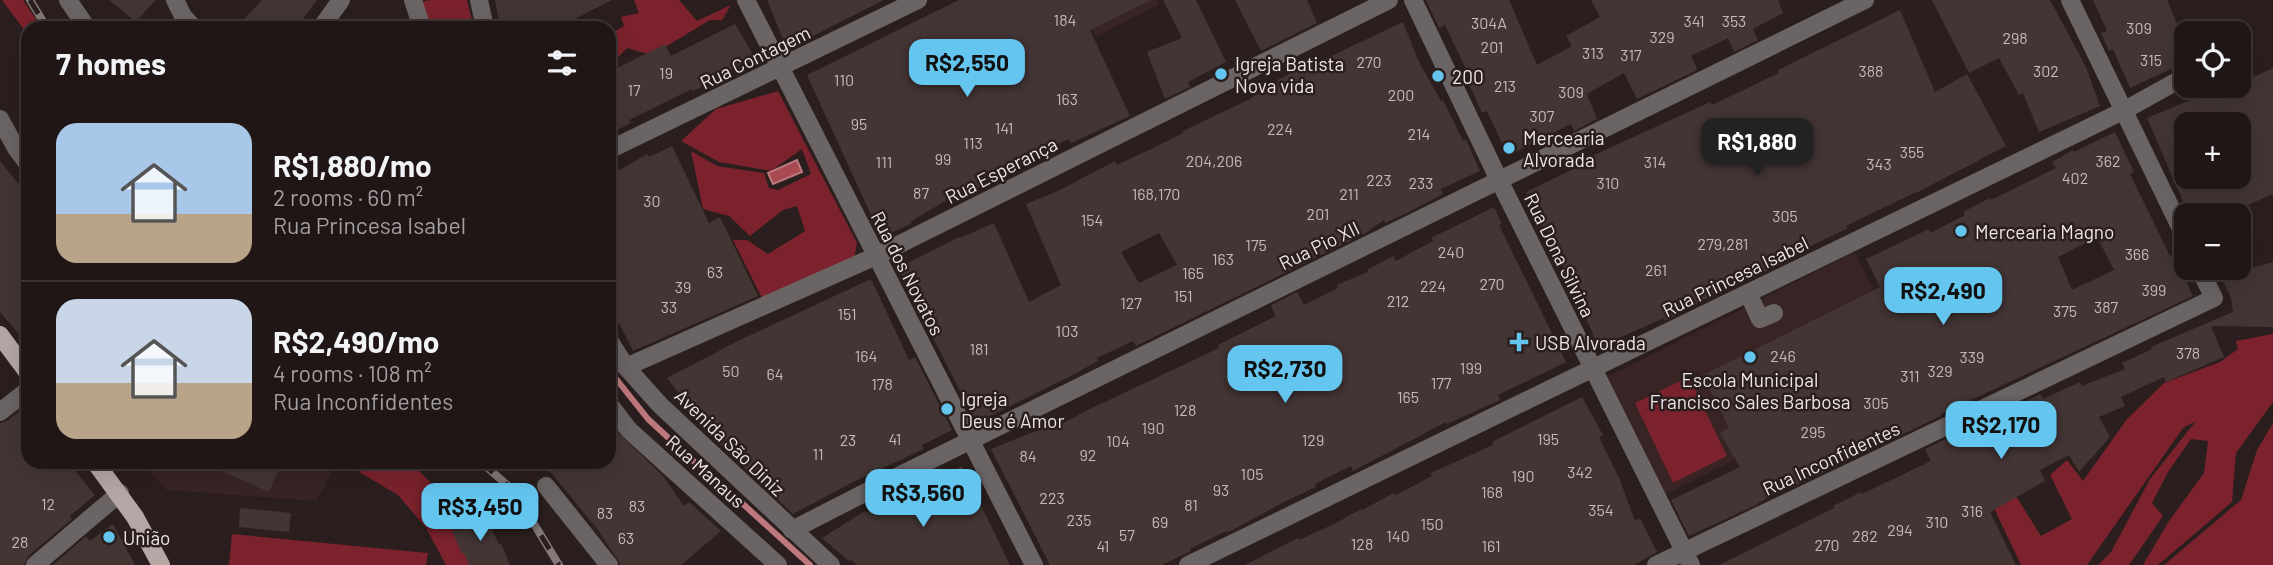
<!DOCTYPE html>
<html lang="en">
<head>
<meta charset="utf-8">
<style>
	:root { --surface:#201616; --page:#2d2323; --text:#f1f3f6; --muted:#a29fa1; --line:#3d3535; --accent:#64c5ee }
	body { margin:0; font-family:Barlow,sans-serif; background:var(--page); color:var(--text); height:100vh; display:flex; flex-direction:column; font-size:26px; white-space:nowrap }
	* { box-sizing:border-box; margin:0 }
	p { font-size:23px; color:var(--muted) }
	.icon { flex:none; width:38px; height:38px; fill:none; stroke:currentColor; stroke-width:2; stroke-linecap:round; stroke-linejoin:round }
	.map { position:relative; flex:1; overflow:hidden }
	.drawer { position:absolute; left:21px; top:21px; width:595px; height:448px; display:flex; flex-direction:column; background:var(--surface); border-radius:21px; box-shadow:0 7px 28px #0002,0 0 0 2px var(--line) }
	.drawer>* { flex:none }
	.fabs { position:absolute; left:2174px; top:21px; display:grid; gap:14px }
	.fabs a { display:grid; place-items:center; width:77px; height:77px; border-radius:14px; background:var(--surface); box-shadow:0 7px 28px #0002,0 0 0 2px var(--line); font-size:35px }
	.price { position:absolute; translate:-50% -60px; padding:0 16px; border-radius:14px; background:var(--accent); color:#111; font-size:23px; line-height:46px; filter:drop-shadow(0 2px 4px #0008) }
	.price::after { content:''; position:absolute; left:50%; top:42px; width:21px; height:16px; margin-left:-10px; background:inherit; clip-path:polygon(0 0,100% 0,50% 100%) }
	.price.on { background:#222; color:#fff }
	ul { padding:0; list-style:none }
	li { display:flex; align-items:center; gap:21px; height:175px; padding:0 35px }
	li+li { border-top:2px solid var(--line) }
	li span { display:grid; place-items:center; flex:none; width:196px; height:140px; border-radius:21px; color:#555 }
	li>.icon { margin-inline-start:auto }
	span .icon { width:84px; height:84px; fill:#fffc; stroke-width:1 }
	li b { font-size:30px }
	h2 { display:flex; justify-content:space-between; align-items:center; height:84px; padding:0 35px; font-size:30px }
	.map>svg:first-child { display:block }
	.built { fill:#382424 }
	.green { fill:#7b222c }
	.water { fill:#a84a50; stroke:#bd787d; stroke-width:2 }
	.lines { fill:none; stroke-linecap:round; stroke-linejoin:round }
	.stream { stroke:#bd787d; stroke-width:6 }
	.building { fill:#443535; fill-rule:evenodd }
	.minor { stroke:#6b6464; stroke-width:18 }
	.major { stroke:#b6a6a6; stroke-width:18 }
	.rail-casing { stroke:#847878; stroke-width:8 }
	.rail { stroke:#2b1e1e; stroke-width:5; stroke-dasharray:16; stroke-linecap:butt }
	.poi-dot { fill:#64c5ee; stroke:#2b1e1e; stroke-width:2.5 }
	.labels { text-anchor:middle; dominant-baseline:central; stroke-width:5; stroke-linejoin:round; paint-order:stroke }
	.number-label { font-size:16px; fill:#c4b9b9 }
	.street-label { font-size:19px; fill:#efe5e5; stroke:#2b1e1e }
	.poi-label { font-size:19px; fill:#efe5e5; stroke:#2b1e1e; text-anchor:start }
</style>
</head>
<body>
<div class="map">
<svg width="2273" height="565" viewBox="0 0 2273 565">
	<rect width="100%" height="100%" fill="#2b1e1e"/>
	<!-- built -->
	<g class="built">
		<path d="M 1079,0 L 1157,0 L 1159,4 L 1096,37 Z"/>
		<path d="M 1855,252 L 1896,335 L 1764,445 L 1661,497 L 1603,379 Z"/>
		<path d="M 141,462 L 337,462 L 316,501 L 166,490 Z"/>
	</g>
	<!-- green -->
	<g class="green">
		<path d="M 2,0 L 23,0 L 42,28 L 28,28 L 28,35 Z"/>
		<path d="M 431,0 L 467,0 L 474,28 L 431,28 L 420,2 Z"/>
		<path d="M 634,0 L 679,0 L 697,21 L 731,5 L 722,20 L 710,20 L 652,55 L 627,48 L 612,64 L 609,63 L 609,35 L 624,26 L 621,17 L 639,13 Z"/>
		<path d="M 778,91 L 857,243 L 854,259 L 762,298 L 733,240 L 747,240 L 768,254 L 805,231 L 797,206 L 783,210 L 750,236 L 729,216 L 703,209 L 691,151 L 717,166 L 764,173 L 769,188 L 778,190 L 811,174 L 802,149 L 771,171 L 719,162 L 681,141 L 716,109 Z"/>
		<path d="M 2273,334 L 2273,402 L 2236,453 L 2232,502 L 2158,565 L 2143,565 L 2169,521 L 2204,473 L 2208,441 L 2191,439 L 2168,472 L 2152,503 L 2163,516 L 2129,565 L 2098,565 L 2111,552 L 2150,479 L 2196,421 L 2183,428 L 2087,565 L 2021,565 L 1993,506 L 2014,493 L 2041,536 L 2072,519 L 2050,475 L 2067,460 L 2083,481 L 2127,419 L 2164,383 L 2220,362 L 2238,349 L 2236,341 Z"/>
		<path d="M 1689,377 L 1727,456 L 1673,483 L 1635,403 Z"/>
		<path d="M 2273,423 L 2273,565 L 2164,565 L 2241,500 L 2257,450 Z"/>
		<path d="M 381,462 L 410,462 L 434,486 L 476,565 L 446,565 L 426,528 L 398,495 L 359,472 Z"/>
		<path d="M 232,534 L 428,553 L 426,565 L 229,565 Z"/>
	</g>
	<!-- water -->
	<path class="water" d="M 797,160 L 802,172 L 773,184 L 768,173 Z"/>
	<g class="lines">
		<!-- stream -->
		<g class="stream">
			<path d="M 609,370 L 648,419 L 730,495"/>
			<path d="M 743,504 L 810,565"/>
		</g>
	</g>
	<!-- building -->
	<g class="building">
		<path d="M 109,0 L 155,0 L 136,22 Z"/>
		<path d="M 262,0 L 317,0 L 296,28 L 236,28 Z"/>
		<path d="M 495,0 L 612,0 L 575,19 L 580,28 L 500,28 Z"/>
		<path d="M 767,0 L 884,0 L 787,49 Z"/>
		<path d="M 959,0 L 1151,0 L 1090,30 L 1130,116 L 1071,143 L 1069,139 L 1034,155 L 974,190 L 948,203 L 947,200 L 910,222 L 911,224 L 881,237 L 807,75 Z"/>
		<path d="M 1163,0 L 1196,0 L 1226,62 L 1188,82 L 1190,87 L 1165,99 L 1147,52 L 1182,38 Z"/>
		<path d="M 1235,0 L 1307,0 L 1317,23 L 1261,51 Z"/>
		<path d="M 1426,0 L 1509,0 L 1537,65 L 1572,46 L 1566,36 L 1600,17 L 1591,0 L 1778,0 L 1783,13 L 1753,29 L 1758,40 L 1734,52 L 1728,38 L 1691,56 L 1697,68 L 1695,71 L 1637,99 L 1624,73 L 1587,94 L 1597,119 L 1574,131 L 1571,124 L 1508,156 L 1487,111 L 1482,113 L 1469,84 L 1472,82 L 1445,25 L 1439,28 Z"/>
		<path d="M 1932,0 L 2050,0 L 2086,67 L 2100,106 L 2039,132 L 2023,93 L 2019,95 L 1999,58 L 1969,73 Z"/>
		<path d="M 2093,0 L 2167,0 L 2186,45 L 2186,62 L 2130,88 L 2113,49 L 2109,51 L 2101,33 L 2107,31 Z"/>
		<path d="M 1900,10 L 1935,92 L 1967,74 L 2006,146 L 1916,193 L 1916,192 L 1846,226 L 1848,228 L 1786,258 L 1787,261 L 1761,274 L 1760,272 L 1730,288 L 1729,286 L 1665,321 L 1664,318 L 1599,347 L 1582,310 L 1579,311 L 1562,276 L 1566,273 L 1545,226 L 1543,227 L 1526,192 L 1588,162 L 1586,159 L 1603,151 L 1710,102 L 1712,105 L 1779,73 L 1778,70 Z"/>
		<path d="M 1403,22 L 1418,60 L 1441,101 L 1443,100 L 1463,141 L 1466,139 L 1480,171 L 1441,189 L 1443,194 L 1407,213 L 1385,223 L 1384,220 L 1364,234 L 1136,346 L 1133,341 L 1097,358 L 1098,361 L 1067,378 L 976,423 L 898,268 L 959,237 L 960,238 L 994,223 L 1029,302 L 1061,285 L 1026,204 L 1058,191 L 1115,161 L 1117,165 L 1151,149 L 1183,133 L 1183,131 L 1248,100 L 1278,82 L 1277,80 L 1307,65 L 1308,67 ZM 1159,233 L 1177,265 L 1139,283 L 1121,252 Z"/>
		<path d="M 735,24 L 755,58 L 708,82 L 709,83 L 693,91 L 692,89 L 629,120 L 631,123 L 609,134 L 609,72 L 665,44 L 671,56 Z"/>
		<path d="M 2273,68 L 2273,194 L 2225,215 L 2189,215 L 2147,118 L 2200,96 L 2202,100 L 2238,86 L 2238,84 ZM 2186,124 L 2238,124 L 2238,177 L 2186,177 Z"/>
		<path d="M 2115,132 L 2134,172 L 2130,174 L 2170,256 L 2173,254 L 2179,268 L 2188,268 L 2190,276 L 2185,279 L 2193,296 L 1941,414 L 1941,416 L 1819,474 L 1790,488 L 1788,485 L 1754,506 L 1689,536 L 1671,500 L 1740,467 L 1720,433 L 1729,428 L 1703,375 L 1880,287 L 1866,259 L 1929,229 L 1930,233 L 1965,215 L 1963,212 L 1990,198 L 1991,200 L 2056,168 L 2052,162 L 2073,150 L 2074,152 ZM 2097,237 L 2114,270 L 2072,290 L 2058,257 Z"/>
		<path d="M 672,146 L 709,223 L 720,217 L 758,296 L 633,351 L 619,323 L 617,324 L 609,311 L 609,176 L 647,154 L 649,157 Z"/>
		<path d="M 0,161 L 28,196 L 28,345 L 0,312 Z"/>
		<path d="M 1494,207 L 1502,224 L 1499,225 L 1566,362 L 1498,395 L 1500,400 L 1447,424 L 1446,422 L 1353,471 L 1351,466 L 1315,484 L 1316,487 L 1284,502 L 1227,533 L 1226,531 L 1190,549 L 1191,551 L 1162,565 L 1050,565 L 991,449 L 1048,426 L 1050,430 L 1088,410 L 1219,348 L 1218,345 L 1274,317 L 1275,315 L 1271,305 L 1297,292 L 1304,305 L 1338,288 L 1337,285 L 1368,272 L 1367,270 L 1393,256 L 1396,261 L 1433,241 L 1431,238 Z"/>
		<path d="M 2238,239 L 2251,268 L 2273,262 L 2273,327 L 2211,326 L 2224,357 L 2166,382 L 2164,377 L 2121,397 L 2125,406 L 2099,417 L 2110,437 L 2079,472 L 2069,455 L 2040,470 L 2045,481 L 1990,512 L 2016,565 L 1719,565 L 1834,508 L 1833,506 L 1861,492 L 1862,494 L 1931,461 L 1925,449 L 1952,436 L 1957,447 L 2017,414 L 2015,406 L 2041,394 L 2043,399 L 2080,382 L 2082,386 L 2125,369 L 2122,363 L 2152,349 L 2151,347 L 2233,312 L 2231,297 L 2216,268 L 2238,268 Z"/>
		<path d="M 871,279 L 909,360 L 915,357 L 952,430 L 922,445 L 924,449 L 853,482 L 793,514 L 693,418 L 697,416 L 667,378 L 740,340 Z"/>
		<path d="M 1582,397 L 1603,435 L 1599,437 L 1620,480 L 1635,521 L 1640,518 L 1657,552 L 1634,565 L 1245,565 L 1298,538 L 1299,540 L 1336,523 L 1361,509 L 1362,510 L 1394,493 L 1396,495 L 1432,476 L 1431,473 L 1493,445 L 1492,442 Z"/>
		<path d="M 22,409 L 28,417 L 28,462 L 68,462 L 95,495 L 70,516 L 72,519 L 28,556 L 24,565 L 0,565 L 0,423 L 7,421 Z"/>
		<path d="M 609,424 L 663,476 L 684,506 L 689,502 L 721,531 L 681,565 L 621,565 L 598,530 L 549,470 L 559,462 L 609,462 Z"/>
		<path d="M 201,462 L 269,462 L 280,467 L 269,492 Z"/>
		<path d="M 962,466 L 1010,565 L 857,565 L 851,560 L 849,561 L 822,538 L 865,511 L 866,513 L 893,498 L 894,500 Z"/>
		<path d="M 240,508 L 291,513 L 289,532 L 239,527 Z"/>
		<path d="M 485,514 L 499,545 L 501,543 L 510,565 L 469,565 L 464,553 L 462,554 L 451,529 Z"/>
		<path d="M 113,524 L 135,565 L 53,565 L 86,536 L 90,541 Z"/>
	</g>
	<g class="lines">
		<!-- minor -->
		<g class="minor">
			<path d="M 68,0 L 87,28"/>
			<path d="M 175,0 L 183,16 L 194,28"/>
			<path d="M 413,0 L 422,28"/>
			<path d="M 479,0 L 485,28"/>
			<path d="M 746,0 L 1034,565"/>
			<path d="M 1413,0 L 1499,180 L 1691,565"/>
			<path d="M 2070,0 L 2186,239"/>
			<path d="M 321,28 L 341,0"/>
			<path d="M 0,119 L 16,148 L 28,164"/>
			<path d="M 609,150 L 918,0"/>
			<path d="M 1748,293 L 1760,319 L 1774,313"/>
			<path d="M 609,340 L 626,367 L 660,405 L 831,565"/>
			<path d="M 626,367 L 876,256 L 1389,0"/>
			<path d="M 609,404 L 629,430 L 778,565"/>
			<path d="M 0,412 L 28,390"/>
			<path d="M 546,486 L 609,565"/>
			<path d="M 792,530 L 880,485 L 1865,0"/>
			<path d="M 35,565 L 120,493"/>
			<path d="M 1188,565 L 2125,110 L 2186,76"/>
			<path d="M 1656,565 L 2214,298 L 2199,268"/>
		</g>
		<!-- major -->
		<g class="major">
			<path d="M 0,335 L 28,373"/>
			<path d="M 95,462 L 135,517 L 161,565"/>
		</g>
		<defs>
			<g id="rail">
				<path d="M 30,0 L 47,28"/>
				<path d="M 481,462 L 514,491 L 559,565"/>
			</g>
		</defs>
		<!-- rail casing -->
		<use href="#rail" class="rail-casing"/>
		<!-- rail -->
		<use href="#rail" class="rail"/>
	</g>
	<!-- markers -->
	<g class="poi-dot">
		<circle cx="1221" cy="74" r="7"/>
		<circle cx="1438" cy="76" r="7"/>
		<circle cx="1509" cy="148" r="7"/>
		<circle cx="1961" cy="231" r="7"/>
		<path d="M1515.5 331.5h7v7h7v7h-7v7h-7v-7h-7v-7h7z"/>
		<circle cx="1750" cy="357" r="7"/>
		<circle cx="947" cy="409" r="7"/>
		<circle cx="109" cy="537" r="7"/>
	</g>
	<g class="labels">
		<!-- number labels -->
		<g class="number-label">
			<text x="1065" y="19">184</text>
			<text x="1694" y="20">341</text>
			<text x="1734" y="20">353</text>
			<text x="1489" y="22">304A</text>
			<text x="2139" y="27">309</text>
			<text x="1662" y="36">329</text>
			<text x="2015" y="37">298</text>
			<text x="1492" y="46">201</text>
			<text x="1593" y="52">313</text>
			<text x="1631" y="54">317</text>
			<text x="2151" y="59">315</text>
			<text x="1369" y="61">270</text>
			<text x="1871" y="70">388</text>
			<text x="2046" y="70">302</text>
			<text x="666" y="72">19</text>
			<text x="844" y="79">110</text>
			<text x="1505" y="85">213</text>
			<text x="634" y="89">17</text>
			<text x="1571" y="91">309</text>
			<text x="1401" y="94">200</text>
			<text x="1067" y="98">163</text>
			<text x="1542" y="115">307</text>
			<text x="859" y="123">95</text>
			<text x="1004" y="127">141</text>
			<text x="1280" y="128">224</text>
			<text x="1419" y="133">214</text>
			<text x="973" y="142">113</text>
			<text x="1912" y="151">355</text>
			<text x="943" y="158">99</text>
			<text x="1214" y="160">204,206</text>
			<text x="2108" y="160">362</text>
			<text x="884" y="161">111</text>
			<text x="1655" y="161">314</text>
			<text x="1879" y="163">343</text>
			<text x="2075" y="177">402</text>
			<text x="1379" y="179">223</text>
			<text x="1421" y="182">233</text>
			<text x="1608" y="182">310</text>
			<text x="921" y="192">87</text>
			<text x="1156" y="193">168,170</text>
			<text x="1349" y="193">211</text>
			<text x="652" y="200">30</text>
			<text x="1318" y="213">201</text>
			<text x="1785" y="215">305</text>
			<text x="1092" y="219">154</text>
			<text x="1723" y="243">279,281</text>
			<text x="1256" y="244">175</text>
			<text x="1451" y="251">240</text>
			<text x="2137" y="253">366</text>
			<text x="1223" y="258">163</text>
			<text x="1656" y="269">261</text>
			<text x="715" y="271">63</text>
			<text x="1193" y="272">165</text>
			<text x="1492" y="283">270</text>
			<text x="1433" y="285">224</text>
			<text x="683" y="286">39</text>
			<text x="2154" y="289">399</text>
			<text x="1183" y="295">151</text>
			<text x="1398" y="300">212</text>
			<text x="1131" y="302">127</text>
			<text x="669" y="306">33</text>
			<text x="2106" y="306">387</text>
			<text x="2065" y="310">375</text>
			<text x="847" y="313">151</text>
			<text x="1067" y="330">103</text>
			<text x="979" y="348">181</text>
			<text x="2188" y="352">378</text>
			<text x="866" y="355">164</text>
			<text x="1783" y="355">246</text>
			<text x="1972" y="356">339</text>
			<text x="1471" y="367">199</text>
			<text x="731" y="370">50</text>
			<text x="1940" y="370">329</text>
			<text x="775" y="373">64</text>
			<text x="1910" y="375">311</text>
			<text x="1441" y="382">177</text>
			<text x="882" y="383">178</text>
			<text x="1408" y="396">165</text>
			<text x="1876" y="402">305</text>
			<text x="1185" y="409">128</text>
			<text x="1153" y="427">190</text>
			<text x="1813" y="431">295</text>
			<text x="895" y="438">41</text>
			<text x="1548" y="438">195</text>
			<text x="848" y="439">23</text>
			<text x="1313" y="439">129</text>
			<text x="1118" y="440">104</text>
			<text x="818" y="453">11</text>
			<text x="1088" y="454">92</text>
			<text x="1028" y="455">84</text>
			<text x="1580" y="471">342</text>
			<text x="1252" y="473">105</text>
			<text x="1523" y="475">190</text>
			<text x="1221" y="489">93</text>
			<text x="1492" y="491">168</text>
			<text x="1052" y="497">223</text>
			<text x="48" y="503">12</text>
			<text x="1191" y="504">81</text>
			<text x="637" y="505">83</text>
			<text x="1601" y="509">354</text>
			<text x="1972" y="510">316</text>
			<text x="605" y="512">83</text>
			<text x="1079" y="519">235</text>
			<text x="1160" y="521">69</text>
			<text x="1937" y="521">310</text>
			<text x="1432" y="523">150</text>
			<text x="1900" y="529">294</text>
			<text x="1127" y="534">57</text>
			<text x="1398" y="535">140</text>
			<text x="1865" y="535">282</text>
			<text x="626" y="537">63</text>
			<text x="20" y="541">28</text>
			<text x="1362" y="543">128</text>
			<text x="1827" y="544">270</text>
			<text x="1103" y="545">41</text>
			<text x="1491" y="545">161</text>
		</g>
		<!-- street labels -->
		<g class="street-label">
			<text transform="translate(755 57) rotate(-26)">Rua Contagem</text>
			<text transform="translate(1001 170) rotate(-27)">Rua Esperança</text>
			<text transform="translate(1319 245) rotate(-26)">Rua Pio XII</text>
			<text transform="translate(1560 255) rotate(64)">Rua Dona Silvina</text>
			<text transform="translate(908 273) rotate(63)">Rua dos Novatos</text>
			<text transform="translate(1735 276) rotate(-26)">Rua Princesa Isabel</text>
			<text transform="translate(730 442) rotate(44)">Avenida São Diniz</text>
			<text transform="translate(1831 458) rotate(-25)">Rua Inconfidentes</text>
			<text transform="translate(706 471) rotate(42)">Rua Manaus</text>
		</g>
		<!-- poi labels -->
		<g class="poi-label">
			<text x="1235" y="63">Igreja Batista<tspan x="1235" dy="22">Nova vida</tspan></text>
			<text x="1452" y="76">200</text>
			<text x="1523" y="137">Mercearia<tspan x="1523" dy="22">Alvorada</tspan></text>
			<text x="1975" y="231">Mercearia Magno</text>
			<text x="1535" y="342">USB Alvorada</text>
			<text x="1750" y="379" text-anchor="middle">Escola Municipal<tspan x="1750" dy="22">Francisco Sales Barbosa</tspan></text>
			<text x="961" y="398">Igreja<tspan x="961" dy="22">Deus é Amor</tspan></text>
			<text x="123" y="537">União</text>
		</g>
	</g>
</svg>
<div class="fabs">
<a><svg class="icon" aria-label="locate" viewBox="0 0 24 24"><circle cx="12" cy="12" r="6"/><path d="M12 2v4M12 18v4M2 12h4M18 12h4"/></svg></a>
<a>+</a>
<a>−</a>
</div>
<b class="price" style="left:967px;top:99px">R$2,550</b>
<b class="price on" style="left:1757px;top:178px">R$1,880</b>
<b class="price" style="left:1943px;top:327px">R$2,490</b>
<b class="price" style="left:1285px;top:405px">R$2,730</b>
<b class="price" style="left:2001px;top:461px">R$2,170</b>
<b class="price" style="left:923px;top:529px">R$3,560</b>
<b class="price" style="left:480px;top:543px">R$3,450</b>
<section class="drawer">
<h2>7 homes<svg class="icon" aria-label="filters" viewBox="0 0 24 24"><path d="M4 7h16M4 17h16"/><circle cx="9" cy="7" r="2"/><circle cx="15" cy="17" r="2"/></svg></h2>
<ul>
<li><span style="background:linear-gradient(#a9c7e8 65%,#b9a48a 0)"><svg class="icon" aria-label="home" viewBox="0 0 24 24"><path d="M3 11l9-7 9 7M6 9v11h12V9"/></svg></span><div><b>R$1,880/mo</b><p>2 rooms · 60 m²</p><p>Rua Princesa Isabel</p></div></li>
<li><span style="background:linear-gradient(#c9d6e8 60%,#b9a48a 0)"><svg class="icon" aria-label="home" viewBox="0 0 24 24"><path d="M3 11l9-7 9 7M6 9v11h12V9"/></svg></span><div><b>R$2,490/mo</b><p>4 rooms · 108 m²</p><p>Rua Inconfidentes</p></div></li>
</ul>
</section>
</div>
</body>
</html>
